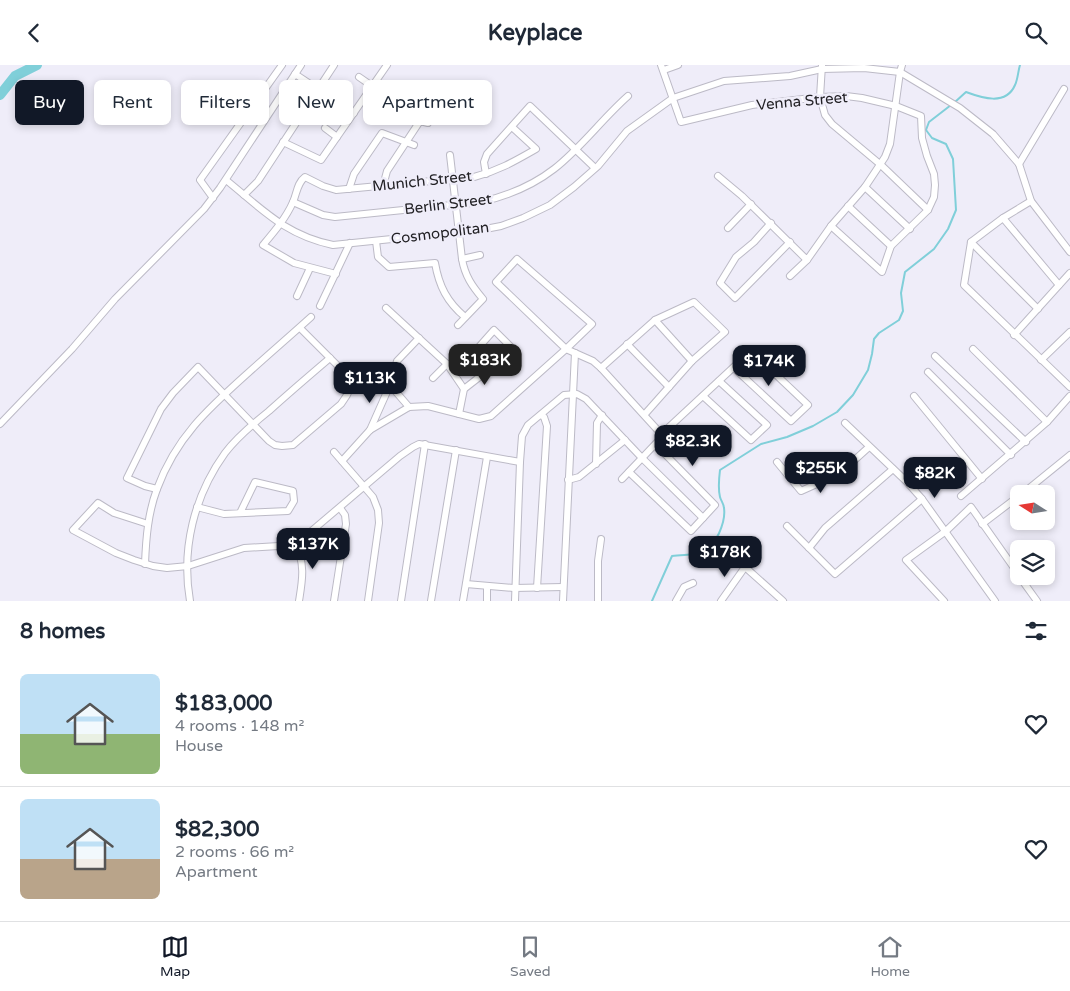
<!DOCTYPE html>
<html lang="en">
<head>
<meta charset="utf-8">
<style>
	:root { --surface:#fff; --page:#f2f2f3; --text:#1f2937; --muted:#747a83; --line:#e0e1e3; --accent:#111827 }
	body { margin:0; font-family:"Varela Round",sans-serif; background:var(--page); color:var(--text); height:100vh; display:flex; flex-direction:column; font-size:19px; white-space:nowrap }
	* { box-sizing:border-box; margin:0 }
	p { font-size:16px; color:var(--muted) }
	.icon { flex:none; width:28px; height:28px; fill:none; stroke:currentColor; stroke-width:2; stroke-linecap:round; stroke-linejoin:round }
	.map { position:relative; height:536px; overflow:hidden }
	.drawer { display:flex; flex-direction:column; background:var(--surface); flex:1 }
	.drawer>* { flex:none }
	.hud { position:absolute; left:15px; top:15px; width:500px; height:45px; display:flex; gap:10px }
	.needle { width:32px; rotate:282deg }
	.fabs { position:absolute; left:1010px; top:420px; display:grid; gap:10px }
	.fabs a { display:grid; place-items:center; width:45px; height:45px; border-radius:8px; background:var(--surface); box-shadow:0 2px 8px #0003; font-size:25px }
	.price { position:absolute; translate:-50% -42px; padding:0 11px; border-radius:10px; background:var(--accent); color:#fff; font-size:16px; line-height:32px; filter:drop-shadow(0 1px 2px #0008) }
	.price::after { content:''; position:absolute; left:50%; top:30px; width:15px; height:11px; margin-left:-8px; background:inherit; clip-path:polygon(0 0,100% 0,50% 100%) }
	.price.current { background:#222; color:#fff }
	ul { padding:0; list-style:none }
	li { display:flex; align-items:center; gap:15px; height:125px; padding:0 20px }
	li+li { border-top:1px solid var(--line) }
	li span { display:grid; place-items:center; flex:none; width:140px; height:100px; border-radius:8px; color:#555 }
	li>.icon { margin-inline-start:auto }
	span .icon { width:60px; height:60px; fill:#fffc; stroke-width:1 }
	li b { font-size:21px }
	h2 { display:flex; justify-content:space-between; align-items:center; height:60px; padding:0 20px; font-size:21px }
	.tag { padding:0 18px; border-radius:8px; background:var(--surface); box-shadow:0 2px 8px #0003; font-size:18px; line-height:45px }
	.tag.current { background:var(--accent); color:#fff }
	header { display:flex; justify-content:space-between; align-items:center; height:65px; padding:0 20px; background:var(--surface); font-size:22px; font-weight:800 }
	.tabs { display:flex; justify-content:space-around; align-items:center; height:70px; border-top:1px solid var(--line); background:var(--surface); font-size:14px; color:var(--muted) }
	.tabs a { display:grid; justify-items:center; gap:2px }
	.tabs .current { color:var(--accent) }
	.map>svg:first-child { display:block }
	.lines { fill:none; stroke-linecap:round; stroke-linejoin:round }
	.stream { stroke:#80cfd9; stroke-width:2 }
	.river { stroke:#80cfd9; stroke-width:10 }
	.minor-casing { stroke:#bcbac6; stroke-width:8 }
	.minor { stroke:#fff; stroke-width:6 }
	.labels { text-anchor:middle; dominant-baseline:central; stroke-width:5; stroke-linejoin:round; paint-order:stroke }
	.street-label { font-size:15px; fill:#222125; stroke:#efedf9 }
</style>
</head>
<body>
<header><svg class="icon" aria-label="back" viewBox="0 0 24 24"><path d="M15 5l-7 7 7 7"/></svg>Keyplace<svg class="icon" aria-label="search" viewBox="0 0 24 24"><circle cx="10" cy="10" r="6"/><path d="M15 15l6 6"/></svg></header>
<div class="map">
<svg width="1070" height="536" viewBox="0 0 1070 536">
	<rect width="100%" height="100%" fill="#efedf9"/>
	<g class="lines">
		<!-- stream -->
		<g class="stream">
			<path d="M 955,37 L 966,27 C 982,33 1006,41 1015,20 C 1018,14 1018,6 1020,0"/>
			<path d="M 652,536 L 672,491 C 682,489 693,491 703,487 C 716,481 726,457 724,443 C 724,439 721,436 720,432 C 718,424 719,413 720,405 L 761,379 L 787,372 L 813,361 L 837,347 L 853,330 L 868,305 L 872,289 L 874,274 L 879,268 L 899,255 L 903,246 L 901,228 L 905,207 L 934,184 L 948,164 L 956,145 L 953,94 L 946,79 L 932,73 L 926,65 L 929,57 L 951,40"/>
		</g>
		<!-- river -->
		<path class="river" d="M 0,30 L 15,11 L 37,0"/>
		<defs>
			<g id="minor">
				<path d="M 661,0 L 681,57 L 752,40 L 820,32 L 846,31 L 862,33 L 896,41 L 921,51 L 922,73 L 927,91 L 934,109 L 935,120 L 934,132 L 928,145 L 891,181 L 882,207 L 831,161"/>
				<path d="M 822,0 L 820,32 L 825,50 L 832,59 L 881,100 L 928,145"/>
				<path d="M 664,5 L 678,0"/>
				<path d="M 295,9 L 354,48"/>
				<path d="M 359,12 L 372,21"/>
				<path d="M 420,56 L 428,58"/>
				<path d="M 325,63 L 337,72"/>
				<path d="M 283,77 L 321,95 L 387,0"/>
				<path d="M 450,90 L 462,194 C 465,211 472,221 483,234 L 458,260"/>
				<path d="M 1019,99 L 1064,24"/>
				<path d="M 486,109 L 484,97 L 487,89 L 530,41 L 595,103"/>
				<path d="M 718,111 L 742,131 L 807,195 L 831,161 L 865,122 L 885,92 L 890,79 L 900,7 L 902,0"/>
				<path d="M 226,115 C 262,144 285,170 333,180 L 480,165 L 501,161 L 523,153 L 550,140 L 574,122 L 598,101 L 627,66 L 673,33 L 724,16 L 790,11 L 822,4 L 864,3 L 900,7 L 960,43 L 993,69 L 1019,99 L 1031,136 L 1070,187"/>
				<path d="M 383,121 L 387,106 L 420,56 L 407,42"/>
				<path d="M 865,122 L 910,164"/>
				<path d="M 349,124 L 354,109 L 382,68 L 414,80"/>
				<path d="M 244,130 L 258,116 L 334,0"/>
				<path d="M 213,133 L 200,115 L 282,0"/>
				<path d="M 1031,136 L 1003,153 L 971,177 L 964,220 L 1070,322"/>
				<path d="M 293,137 L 323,150 L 335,152 L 481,137 C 507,131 532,121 554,104 C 581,83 602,54 628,31"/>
				<path d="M 848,141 L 891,181"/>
				<path d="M 1003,153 L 1059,220"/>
				<path d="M 771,158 L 754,177 L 736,192 L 720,218 L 735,233 L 790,177"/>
				<path d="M 728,163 L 751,139"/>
				<path d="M 376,176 L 378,192 L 389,202 L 435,198 C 439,221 447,237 465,252"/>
				<path d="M 971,177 L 1038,244"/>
				<path d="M 462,194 L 480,190"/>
				<path d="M 336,209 L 294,198 L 263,180 C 274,167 286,153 293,137 C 297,128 297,118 305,112 L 323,121 L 336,125 L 474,112 C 498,106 515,96 536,84 L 512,62"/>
				<path d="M 790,211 L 807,195"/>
				<path d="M 297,231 L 310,203"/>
				<path d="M 320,241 L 350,178"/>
				<path d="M 386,243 L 447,299 L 464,324"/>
				<path d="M 655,255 L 692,296"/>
				<path d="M 1014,270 L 1070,208"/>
				<path d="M 627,279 L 669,322"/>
				<path d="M 973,284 L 1047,357"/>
				<path d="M 935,291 L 1026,377"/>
				<path d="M 1041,295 L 1070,267"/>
				<path d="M 601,303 L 655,255 L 694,237 L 725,267 L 692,296 L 645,349"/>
				<path d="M 928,307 L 1011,390"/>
				<path d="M 433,313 L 447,299"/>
				<path d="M 390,320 L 409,342"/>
				<path d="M 703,331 L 751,375 L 767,360 L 719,316"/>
				<path d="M 914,331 L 982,414"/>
				<path d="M 459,349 L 464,324 L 514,285 L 494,265 L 478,283 L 493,301"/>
				<path d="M 845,358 L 907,417 L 922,434 L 995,536"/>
				<path d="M 0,359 L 72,284 L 115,234 L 204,144 L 220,123 L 301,0"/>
				<path d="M 370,365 L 390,320 L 397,296 L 419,273"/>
				<path d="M 334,387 L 373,432 L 378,445 L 379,458 L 368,536"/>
				<path d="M 825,392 L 839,409"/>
				<path d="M 342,396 L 370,365 L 409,342 L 428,341 L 479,354 L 491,351 L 566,284 L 592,259 L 517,194 L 496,217 L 566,284 L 593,296 L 601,303 L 663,371"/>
				<path d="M 777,397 L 801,426 L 839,409 L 869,382"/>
				<path d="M 596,399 L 597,358 L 602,350"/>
				<path d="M 629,407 L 691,466 L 715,440 L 656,380"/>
				<path d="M 622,414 L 663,371 L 667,364 L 751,286 L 808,340 L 791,356 L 734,303"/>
				<path d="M 568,415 L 579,412 L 625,375"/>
				<path d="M 157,424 L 145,421 L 127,413 L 161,344 L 173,328 L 198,302 L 269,376 L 275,380 L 282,381 L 293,380 L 341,339 L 347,330 L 350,323 L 348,311 L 300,263"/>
				<path d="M 1022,429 L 1070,390"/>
				<path d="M 961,431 L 1047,357 L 1070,331"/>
				<path d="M 197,442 L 224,449 L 288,446 L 294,436 L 293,426 L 255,417 L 240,448"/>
				<path d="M 148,459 L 114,448 L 98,438 L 73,465 L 116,488 L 134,495 L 153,501 L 167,503 L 188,501 L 244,483 L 295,480 L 400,391 L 413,382 L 419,379 L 520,397"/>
				<path d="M 982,459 L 1019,431"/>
				<path d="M 787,461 L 835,509 L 922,434"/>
				<path d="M 295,480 C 306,498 302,517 299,536"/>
				<path d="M 809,483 L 825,463 L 893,404"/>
				<path d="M 145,499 C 146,473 148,448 157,424 C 176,372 209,343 248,308 C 269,289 290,271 311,252"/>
				<path d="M 1019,511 L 1037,536"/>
				<path d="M 466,519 L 514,523 L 563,522"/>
				<path d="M 537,523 L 547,361 L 544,352 L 541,350"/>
				<path d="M 190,536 C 181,484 194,431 225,388 C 237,372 254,358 269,346 C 289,328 310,310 330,293"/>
				<path d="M 334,536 L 346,459 L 345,450 L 340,443"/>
				<path d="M 401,536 L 425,379"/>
				<path d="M 431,536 L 456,385"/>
				<path d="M 463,536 L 487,392"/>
				<path d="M 487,536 L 487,521"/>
				<path d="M 515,536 L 520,397 L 522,371 L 528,360 L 564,330 L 577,329 L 586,334 L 642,393 L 703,453"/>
				<path d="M 563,536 L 575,288"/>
				<path d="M 598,536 L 598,496 L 601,474"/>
				<path d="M 676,536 L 684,522 L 693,518"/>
				<path d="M 721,536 L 745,502 L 783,536"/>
				<path d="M 944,536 L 906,495 L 946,466 L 971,442 L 1019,510"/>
			</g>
		</defs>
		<!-- minor casing -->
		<use href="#minor" class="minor-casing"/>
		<!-- minor -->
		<use href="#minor" class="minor"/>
	</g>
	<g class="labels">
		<!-- street labels -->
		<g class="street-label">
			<text transform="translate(802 36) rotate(-5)">Venna Street</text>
			<text transform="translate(422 116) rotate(-6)">Munich Street</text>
			<text transform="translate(448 139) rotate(-7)">Berlin Street</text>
			<text transform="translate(440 168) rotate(-7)">Cosmopolitan</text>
		</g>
	</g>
</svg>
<div class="fabs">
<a><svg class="needle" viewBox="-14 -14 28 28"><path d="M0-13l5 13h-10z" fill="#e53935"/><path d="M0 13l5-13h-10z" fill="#747a83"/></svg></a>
<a><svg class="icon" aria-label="layers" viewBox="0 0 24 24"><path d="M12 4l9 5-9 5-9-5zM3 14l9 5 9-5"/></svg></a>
</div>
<b class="price current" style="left:485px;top:321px">$183K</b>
<b class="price" style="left:769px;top:322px">$174K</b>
<b class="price" style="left:370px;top:339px">$113K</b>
<b class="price" style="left:693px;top:402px">$82.3K</b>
<b class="price" style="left:821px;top:429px">$255K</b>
<b class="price" style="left:935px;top:434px">$82K</b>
<b class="price" style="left:313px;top:505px">$137K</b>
<b class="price" style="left:725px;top:513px">$178K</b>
<div class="hud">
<a class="tag current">Buy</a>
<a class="tag">Rent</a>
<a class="tag">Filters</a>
<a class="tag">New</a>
<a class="tag">Apartment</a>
</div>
</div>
<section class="drawer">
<h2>8 homes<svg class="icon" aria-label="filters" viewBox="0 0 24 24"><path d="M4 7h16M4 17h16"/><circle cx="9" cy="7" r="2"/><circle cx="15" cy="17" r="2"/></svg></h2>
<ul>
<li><span style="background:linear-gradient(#bfe0f5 60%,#8fb573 0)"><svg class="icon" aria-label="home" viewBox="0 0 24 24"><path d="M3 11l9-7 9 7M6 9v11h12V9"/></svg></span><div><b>$183,000</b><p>4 rooms · 148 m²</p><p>House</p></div><svg class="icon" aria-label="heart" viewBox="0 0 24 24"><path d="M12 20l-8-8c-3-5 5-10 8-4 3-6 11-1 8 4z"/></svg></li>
<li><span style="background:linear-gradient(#bfe0f5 60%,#b9a48a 0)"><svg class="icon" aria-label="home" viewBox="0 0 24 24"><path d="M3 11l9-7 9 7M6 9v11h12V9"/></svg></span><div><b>$82,300</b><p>2 rooms · 66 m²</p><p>Apartment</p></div><svg class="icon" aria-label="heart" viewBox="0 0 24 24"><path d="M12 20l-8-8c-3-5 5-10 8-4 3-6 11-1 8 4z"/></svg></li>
</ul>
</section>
<nav class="tabs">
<a class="current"><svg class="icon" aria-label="map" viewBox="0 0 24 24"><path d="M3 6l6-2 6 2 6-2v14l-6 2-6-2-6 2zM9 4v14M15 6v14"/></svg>Map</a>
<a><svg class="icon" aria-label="saved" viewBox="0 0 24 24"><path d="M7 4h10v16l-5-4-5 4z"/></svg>Saved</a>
<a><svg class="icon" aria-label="home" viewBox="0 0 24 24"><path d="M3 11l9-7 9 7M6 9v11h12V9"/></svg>Home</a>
</nav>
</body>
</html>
